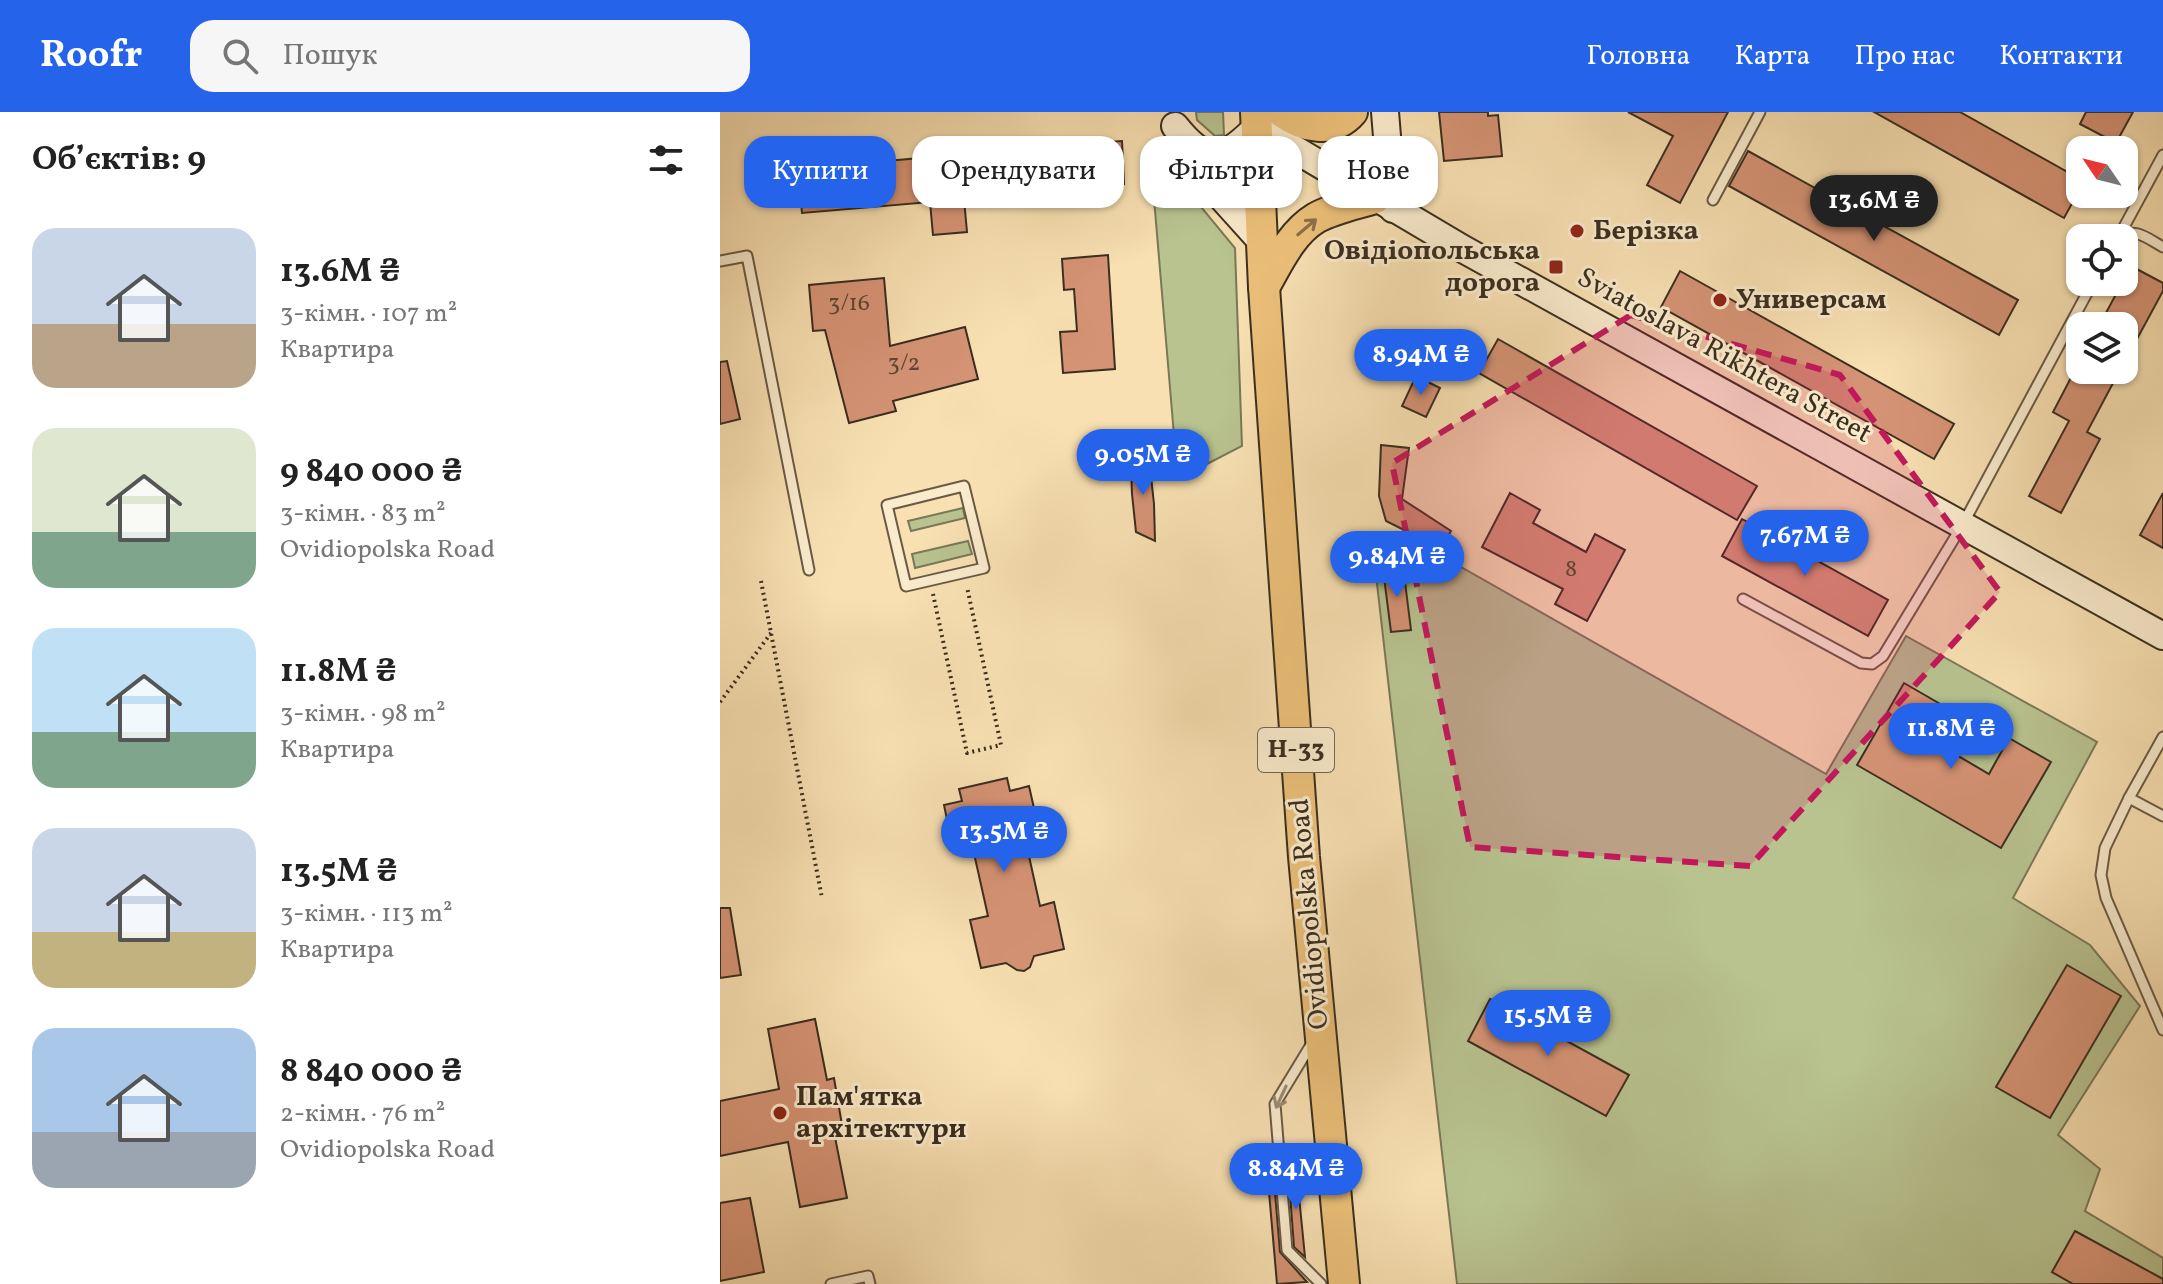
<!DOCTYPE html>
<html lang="uk">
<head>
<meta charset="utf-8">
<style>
	:root { --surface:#fff; --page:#f6f6f6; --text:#222; --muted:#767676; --accent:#2563eb }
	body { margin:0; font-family:Vollkorn,serif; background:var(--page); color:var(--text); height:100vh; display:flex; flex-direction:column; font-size:30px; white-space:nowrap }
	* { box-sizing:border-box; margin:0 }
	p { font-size:26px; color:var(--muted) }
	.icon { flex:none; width:44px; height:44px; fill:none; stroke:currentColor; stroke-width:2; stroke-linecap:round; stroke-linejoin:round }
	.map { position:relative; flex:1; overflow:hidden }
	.sheet { display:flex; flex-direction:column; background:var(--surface); width:720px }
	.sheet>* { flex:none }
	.hud { position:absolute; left:24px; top:24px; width:760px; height:72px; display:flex; gap:16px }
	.needle { width:52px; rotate:305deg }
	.fabs { position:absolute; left:1346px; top:24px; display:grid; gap:16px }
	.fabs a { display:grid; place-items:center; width:72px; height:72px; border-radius:16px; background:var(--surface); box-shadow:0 2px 6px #0004; font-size:40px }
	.price { position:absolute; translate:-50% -68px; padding:0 18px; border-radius:28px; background:var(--accent); color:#fff; font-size:26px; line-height:52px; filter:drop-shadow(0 2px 4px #0008) }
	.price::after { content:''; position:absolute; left:50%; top:48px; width:24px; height:18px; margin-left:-12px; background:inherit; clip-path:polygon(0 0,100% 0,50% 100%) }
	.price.active { background:#222; color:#fff }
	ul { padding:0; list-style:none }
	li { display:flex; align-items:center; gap:24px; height:200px; padding:0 32px }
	li span { display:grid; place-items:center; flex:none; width:224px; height:160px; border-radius:24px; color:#555 }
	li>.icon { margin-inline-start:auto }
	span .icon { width:96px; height:96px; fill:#fffc; stroke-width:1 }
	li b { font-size:34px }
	h2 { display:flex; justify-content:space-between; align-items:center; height:96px; padding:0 32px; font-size:34px }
	.pill { padding:0 28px; border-radius:24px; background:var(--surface); box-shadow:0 2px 6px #0004; font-size:28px; line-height:72px }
	.pill.active { background:var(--accent); color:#fff }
	header { display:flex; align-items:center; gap:48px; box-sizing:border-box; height:112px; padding:0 40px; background:var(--accent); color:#fff }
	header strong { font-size:38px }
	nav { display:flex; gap:44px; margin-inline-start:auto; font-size:28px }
	.search { width:560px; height:72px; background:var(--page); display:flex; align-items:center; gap:20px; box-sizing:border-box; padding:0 28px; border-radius:24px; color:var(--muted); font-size:30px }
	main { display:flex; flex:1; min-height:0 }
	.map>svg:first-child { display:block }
	.green { fill:#b8c390; stroke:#797858; stroke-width:2 }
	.building { fill:#d59375; stroke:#3a2e1f; stroke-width:2 }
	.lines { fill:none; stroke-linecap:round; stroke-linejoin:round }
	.lane-casing { stroke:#6a5a44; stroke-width:13 }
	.secondary-casing { stroke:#3a2e1f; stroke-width:30 }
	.primary-casing { stroke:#3a2e1f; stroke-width:34 }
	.path { stroke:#3a2e1f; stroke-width:4; stroke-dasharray:2 4; stroke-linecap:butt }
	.lane { stroke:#faebcd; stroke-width:9 }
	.secondary { stroke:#faebcd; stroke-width:26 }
	.primary { stroke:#ecc079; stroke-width:30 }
	.oneway { stroke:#8a7048 }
	.oneway2 { stroke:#9a8c76 }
	.marked { fill:#c2185b; fill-opacity:0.2; stroke:#c2185b; stroke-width:6; stroke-dasharray:16 10; stroke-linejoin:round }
	.poi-dot { fill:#8f2418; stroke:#faebcd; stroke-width:3 }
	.labels { text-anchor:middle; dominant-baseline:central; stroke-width:6; stroke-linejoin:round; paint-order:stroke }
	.number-label { font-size:24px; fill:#614734 }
	.shield { fill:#faebcd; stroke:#746753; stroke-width:2 }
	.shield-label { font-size:26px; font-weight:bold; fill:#3a2e1f }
	.poi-label { font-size:28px; font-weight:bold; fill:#3a2e1f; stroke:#faebcd; text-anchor:start }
	.street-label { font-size:28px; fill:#3a2e1f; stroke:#faebcd }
</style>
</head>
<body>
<header>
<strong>Roofr</strong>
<div class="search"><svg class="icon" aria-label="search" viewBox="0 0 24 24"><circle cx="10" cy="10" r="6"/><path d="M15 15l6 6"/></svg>Пошук</div>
<nav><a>Головна</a><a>Карта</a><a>Про нас</a><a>Контакти</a></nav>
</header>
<main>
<section class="sheet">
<h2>Об’єктів: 9<svg class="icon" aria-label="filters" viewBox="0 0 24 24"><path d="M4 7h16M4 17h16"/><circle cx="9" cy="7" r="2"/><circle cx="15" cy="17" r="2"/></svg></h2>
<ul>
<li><span style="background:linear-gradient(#c9d6e8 60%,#b9a48a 0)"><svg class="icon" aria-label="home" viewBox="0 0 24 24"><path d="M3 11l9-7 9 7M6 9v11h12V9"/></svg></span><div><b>13.6M ₴</b><p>3-кімн. · 107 m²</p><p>Квартира</p></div></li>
<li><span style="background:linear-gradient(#dfe7d0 65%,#7fa58c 0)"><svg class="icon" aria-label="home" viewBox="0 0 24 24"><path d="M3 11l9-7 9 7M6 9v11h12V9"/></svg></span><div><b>9 840 000 ₴</b><p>3-кімн. · 83 m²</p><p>Ovidiopolska Road</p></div></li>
<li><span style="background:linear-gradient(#bfe0f5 65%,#7fa58c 0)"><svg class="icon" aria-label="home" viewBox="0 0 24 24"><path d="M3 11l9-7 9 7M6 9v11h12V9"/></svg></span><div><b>11.8M ₴</b><p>3-кімн. · 98 m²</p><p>Квартира</p></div></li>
<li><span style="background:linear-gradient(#c9d6e8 65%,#c2b280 0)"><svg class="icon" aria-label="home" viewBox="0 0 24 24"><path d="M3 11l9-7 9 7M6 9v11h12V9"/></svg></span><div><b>13.5M ₴</b><p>3-кімн. · 113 m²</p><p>Квартира</p></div></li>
<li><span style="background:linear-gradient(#a9c7e8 65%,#9aa5b1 0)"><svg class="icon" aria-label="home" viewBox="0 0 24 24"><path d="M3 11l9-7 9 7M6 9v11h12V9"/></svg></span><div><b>8 840 000 ₴</b><p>2-кімн. · 76 m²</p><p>Ovidiopolska Road</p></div></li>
</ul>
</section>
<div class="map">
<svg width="1443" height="1172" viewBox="0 0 1443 1172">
	<rect width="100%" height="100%" fill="#f8e0b2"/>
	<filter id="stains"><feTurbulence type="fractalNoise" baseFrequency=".0025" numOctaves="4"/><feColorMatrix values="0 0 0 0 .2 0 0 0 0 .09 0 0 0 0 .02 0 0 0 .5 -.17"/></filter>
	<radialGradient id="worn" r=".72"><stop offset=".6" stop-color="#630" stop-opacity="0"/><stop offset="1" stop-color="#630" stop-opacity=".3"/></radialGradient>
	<!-- green -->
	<g class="green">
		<path d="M 476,0 L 503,0 L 504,23 L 495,24 L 477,8 Z"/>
		<path d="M 444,50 L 515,136 L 522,334 L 487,352 L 454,323 L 432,63 Z"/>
		<path d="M 243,396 L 245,406 L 191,419 L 188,409 Z"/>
		<path d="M 683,422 L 1106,662 L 1186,524 L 1377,630 L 1293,786 L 1370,833 L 1420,894 L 1338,1023 L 1380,1057 L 1365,1099 L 1443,1146 L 1443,1172 L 737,1172 L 656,463 Z"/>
		<path d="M 248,429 L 252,442 L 195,456 L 192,442 Z"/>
	</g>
	<!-- building -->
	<g class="building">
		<path d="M 719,0 L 768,0 L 768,4 L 778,3 L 782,44 L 724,49 Z"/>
		<path d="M 908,0 L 1008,0 L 960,91 L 927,73 L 953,24 Z"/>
		<path d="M 1154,0 L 1240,0 L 1360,67 L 1360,77 L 1344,106 Z"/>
		<path d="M 1366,0 L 1413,0 L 1396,31 L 1360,12 Z"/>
		<path d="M 402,29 L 404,72 L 286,79 L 286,84 L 244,87 L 247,120 L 213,123 L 210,90 L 82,101 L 78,57 L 244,42 L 244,33 L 272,31 L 272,37 Z"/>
		<path d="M 1028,39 L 1298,188 L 1279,223 L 1009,74 Z"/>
		<path d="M 388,143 L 395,257 L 343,261 L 340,220 L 357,219 L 354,177 L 344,178 L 342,147 Z"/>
		<path d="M 1411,154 L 1443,171 L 1443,179 L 1404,251 L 1404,214 L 1379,214 Z"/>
		<path d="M 960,159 L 1234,312 L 1214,347 L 941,195 Z"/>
		<path d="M 164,166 L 170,234 L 245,215 L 258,267 L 173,289 L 176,299 L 129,311 L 105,218 L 93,219 L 89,173 Z"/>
		<path d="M 778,227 L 1037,374 L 1017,408 L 759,261 Z"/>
		<path d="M 7,249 L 20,307 L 0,312 L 0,250 Z"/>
		<path d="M 1355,258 L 1400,258 L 1367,320 L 1380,327 L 1341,401 L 1309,384 L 1349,309 L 1333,300 Z"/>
		<path d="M 696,264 L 720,276 L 706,305 L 682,294 Z"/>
		<path d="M 661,333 L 689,336 L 682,387 L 731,419 L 723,432 L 716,434 L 666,409 L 659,384 Z"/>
		<path d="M 428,337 L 434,392 L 435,429 L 416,420 L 412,382 L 411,355 Z"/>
		<path d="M 790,381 L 820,398 L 813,411 L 866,440 L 875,422 L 905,438 L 867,509 L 835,492 L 843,477 L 762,435 Z"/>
		<path d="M 1443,381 L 1443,436 L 1420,423 Z"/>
		<path d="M 1022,407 L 1168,488 L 1148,524 L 1002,444 Z"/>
		<path d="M 683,454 L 691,518 L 671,520 L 663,457 Z"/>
		<path d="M 1184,571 L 1222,593 L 1204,624 L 1269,662 L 1289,626 L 1331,650 L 1281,736 L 1137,653 Z"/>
		<path d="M 287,666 L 290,679 L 309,674 L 320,723 L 305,726 L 320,794 L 334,790 L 344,837 L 314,844 L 310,855 L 304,859 L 297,858 L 286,851 L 261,856 L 250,808 L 268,804 L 253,737 L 234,741 L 224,693 L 242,689 L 239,677 Z"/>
		<path d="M 0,796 L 10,796 L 21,863 L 0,866 Z"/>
		<path d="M 1347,853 L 1401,884 L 1330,1006 L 1276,975 Z"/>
		<path d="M 770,887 L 909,963 L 886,1004 L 748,929 Z"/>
		<path d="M 95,907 L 107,968 L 114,966 L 122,1013 L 113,1015 L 127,1086 L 80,1095 L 68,1030 L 0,1044 L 0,989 L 59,977 L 48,917 Z"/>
		<path d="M 576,1054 L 585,1145 L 574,1135 L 568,1055 Z"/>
		<path d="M 547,1057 L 553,1057 L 560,1140 L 587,1170 L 557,1172 Z"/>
		<path d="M 30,1086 L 44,1160 L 0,1169 L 0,1091 Z"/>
		<path d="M 1355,1119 L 1443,1167 L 1443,1172 L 1353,1172 L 1332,1160 Z"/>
	</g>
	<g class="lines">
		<defs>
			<g id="lane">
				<path d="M 993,88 L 1040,0"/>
				<path d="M 1398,126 L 1443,43"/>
				<path d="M 1398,126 C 1415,114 1428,127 1443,135"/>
				<path d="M 0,149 L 27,144 L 89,458"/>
				<path d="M 244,374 L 264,456 L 186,474 L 167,393 Z"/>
				<path d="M 1023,487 L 1141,551 L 1152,552 L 1163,544 L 1243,412 L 1373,170"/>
				<path d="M 1443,625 L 1409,686 L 1385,736 L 1381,763 L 1386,786 L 1443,918"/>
				<path d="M 1409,686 L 1443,704"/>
				<path d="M 592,931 L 555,992 L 567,1138 L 601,1172"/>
				<path d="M 111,1172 L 148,1164 L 150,1172"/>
			</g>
			<g id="secondary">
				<path d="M 665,0 L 673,97"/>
				<path d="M 455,14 C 488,55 503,49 537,15 L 743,137 L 1443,524"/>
				<path d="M 459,31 L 469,49 L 542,130"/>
			</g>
			<g id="primary">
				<path d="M 536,0 L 544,175 L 584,745 L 624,1172"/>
				<path d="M 562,0 C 583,15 613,22 632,0"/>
				<path d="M 544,175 C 558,151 571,121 596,106 C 614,96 636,92 655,86"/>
			</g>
		</defs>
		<!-- lane casing -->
		<use href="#lane" class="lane-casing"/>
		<!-- secondary casing -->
		<use href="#secondary" class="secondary-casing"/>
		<!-- primary casing -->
		<use href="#primary" class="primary-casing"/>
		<!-- path -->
		<g class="path">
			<path d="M 41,469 L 102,786"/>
			<path d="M 213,482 L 247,641 L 281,633 L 247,475"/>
			<path d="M 0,590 L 51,521"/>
		</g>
		<!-- lane -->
		<use href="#lane" class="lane"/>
		<!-- secondary -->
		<use href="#secondary" class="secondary"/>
		<!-- primary -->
		<use href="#primary" class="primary"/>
	</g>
	<!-- one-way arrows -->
	<defs><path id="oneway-shaft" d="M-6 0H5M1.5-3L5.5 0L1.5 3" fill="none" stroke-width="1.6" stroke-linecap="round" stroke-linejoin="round" transform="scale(2)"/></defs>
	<use class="oneway" href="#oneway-shaft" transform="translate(587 115) rotate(-40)"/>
	<use class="oneway2" href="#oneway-shaft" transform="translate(561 985) rotate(115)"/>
	<!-- marked area -->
	<path class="marked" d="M 911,203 L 1120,263 L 1280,480 L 1030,754 L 750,735 L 672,351 Z"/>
	<!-- markers -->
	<g class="poi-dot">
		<circle cx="857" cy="119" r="8"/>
		<rect x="828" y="147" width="16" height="16" rx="4"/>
		<circle cx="1000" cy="188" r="8"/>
		<circle cx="60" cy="1001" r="8"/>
	</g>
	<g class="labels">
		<!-- number labels -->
		<g class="number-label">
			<text x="129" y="192">3/16</text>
			<text x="184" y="252">3/2</text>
			<text x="851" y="458">8</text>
		</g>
		<!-- shield labels -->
		<rect class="shield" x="538" y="616" width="76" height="44" rx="6"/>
		<g class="shield-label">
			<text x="576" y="638">Н-33</text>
		</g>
		<!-- poi labels -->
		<g class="poi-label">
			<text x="873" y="119">Берізка</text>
			<text x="820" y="139" text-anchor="end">Овідіопольська<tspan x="820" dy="32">дорога</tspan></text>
			<text x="1016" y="188">Универсам</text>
			<text x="76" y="985">Пам'ятка<tspan x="76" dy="32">архітектури</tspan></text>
		</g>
		<!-- street labels -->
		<g class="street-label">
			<text transform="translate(1004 244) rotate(29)">Sviatoslava Rikhtera Street</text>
			<text transform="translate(590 802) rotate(-95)">Ovidiopolska Road</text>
		</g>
	</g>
	<rect width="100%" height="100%" filter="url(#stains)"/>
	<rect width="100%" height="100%" fill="url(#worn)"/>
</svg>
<div class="fabs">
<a><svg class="needle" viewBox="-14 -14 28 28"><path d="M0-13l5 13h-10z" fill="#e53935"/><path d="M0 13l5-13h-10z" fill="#767676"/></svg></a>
<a><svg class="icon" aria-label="locate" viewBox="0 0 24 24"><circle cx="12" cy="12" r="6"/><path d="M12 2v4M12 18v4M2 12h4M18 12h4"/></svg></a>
<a><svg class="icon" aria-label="layers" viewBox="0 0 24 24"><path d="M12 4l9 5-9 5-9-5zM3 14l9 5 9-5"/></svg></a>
</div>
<b class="price active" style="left:1154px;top:131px">13.6M ₴</b>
<b class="price" style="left:701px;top:285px">8.94M ₴</b>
<b class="price" style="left:423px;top:385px">9.05M ₴</b>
<b class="price" style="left:1085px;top:466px">7.67M ₴</b>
<b class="price" style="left:677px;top:487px">9.84M ₴</b>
<b class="price" style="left:1231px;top:659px">11.8M ₴</b>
<b class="price" style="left:284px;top:762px">13.5M ₴</b>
<b class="price" style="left:828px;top:946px">15.5M ₴</b>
<b class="price" style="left:576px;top:1099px">8.84M ₴</b>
<div class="hud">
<a class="pill active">Купити</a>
<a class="pill">Орендувати</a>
<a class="pill">Фільтри</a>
<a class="pill">Нове</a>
</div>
</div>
</main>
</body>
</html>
